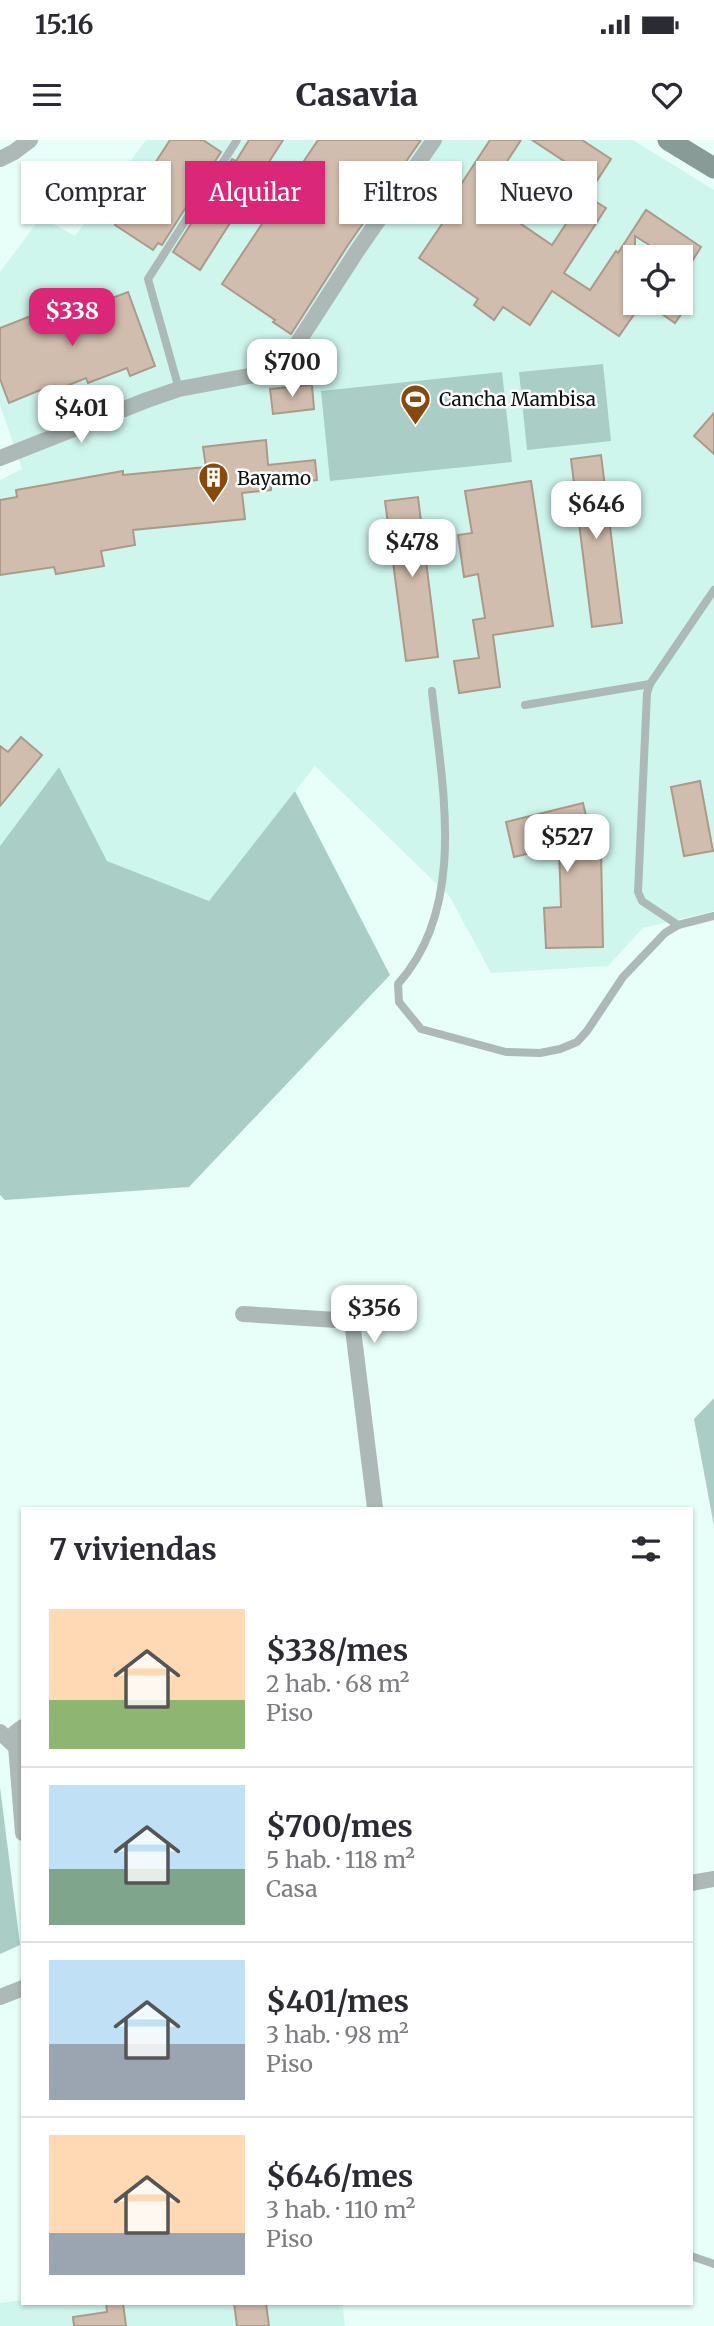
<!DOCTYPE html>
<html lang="es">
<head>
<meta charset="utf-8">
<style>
	:root { --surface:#fff; --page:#f2f2f3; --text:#2b2b33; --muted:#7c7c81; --line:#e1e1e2; --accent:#db2777 }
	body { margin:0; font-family:Merriweather,serif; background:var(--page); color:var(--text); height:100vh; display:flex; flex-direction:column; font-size:26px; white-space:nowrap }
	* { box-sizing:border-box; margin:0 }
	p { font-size:23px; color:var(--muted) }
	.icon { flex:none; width:38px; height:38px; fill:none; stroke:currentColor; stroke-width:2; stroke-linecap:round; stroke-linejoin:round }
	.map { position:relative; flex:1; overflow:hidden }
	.drawer { position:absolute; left:21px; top:1367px; width:672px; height:798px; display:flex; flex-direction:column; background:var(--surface); border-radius:0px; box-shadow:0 2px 5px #0004 }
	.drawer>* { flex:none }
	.hud { position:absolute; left:21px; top:21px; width:672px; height:63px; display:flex; gap:14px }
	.tools { position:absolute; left:623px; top:105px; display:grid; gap:14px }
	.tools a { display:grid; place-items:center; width:70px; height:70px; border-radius:0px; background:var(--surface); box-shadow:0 2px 5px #0004; font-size:35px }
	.price { position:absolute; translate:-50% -60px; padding:0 16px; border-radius:14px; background:#fff; color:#222; font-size:23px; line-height:46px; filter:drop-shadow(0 2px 4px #0008) }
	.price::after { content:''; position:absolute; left:50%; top:42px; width:21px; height:16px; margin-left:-10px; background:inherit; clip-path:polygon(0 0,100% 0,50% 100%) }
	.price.selected { background:var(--accent); color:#fff }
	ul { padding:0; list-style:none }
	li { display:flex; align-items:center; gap:21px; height:175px; padding:0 28px }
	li+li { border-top:2px solid var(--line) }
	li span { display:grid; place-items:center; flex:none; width:196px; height:140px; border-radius:0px; color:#555 }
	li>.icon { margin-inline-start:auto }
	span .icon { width:84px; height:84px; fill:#fffc; stroke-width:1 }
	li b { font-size:30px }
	h2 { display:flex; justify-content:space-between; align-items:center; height:84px; padding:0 28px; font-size:30px }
	.chip { padding:0 24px; border-radius:0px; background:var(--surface); box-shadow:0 2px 5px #0004; font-size:24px; line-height:63px }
	.chip.selected { background:var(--accent); color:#fff }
	.status { display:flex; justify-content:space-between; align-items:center; height:49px; padding:0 35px; background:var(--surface); direction:ltr }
	.status svg { height:19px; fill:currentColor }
	header { display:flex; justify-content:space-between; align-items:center; height:91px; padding:0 28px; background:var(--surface); font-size:32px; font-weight:800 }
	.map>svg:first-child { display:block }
	.built { fill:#cff6ed; fill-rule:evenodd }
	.green { fill:#aacec6 }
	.building { fill:#d1bdad; stroke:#ad998a; stroke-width:2 }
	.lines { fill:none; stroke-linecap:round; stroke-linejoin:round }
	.service { stroke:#adb9b6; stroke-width:8 }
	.minor { stroke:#adb9b6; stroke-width:16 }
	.secondary { stroke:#899b96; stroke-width:21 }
	.labels { text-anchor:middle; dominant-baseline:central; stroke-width:5; stroke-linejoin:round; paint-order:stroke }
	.poi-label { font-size:19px; fill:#091311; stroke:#fff; text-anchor:start }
</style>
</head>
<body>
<div class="status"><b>15:16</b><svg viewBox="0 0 49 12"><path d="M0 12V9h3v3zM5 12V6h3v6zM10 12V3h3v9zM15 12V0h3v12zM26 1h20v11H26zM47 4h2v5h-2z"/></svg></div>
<header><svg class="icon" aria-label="menu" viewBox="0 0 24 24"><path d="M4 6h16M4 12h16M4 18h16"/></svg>Casavia<svg class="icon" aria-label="heart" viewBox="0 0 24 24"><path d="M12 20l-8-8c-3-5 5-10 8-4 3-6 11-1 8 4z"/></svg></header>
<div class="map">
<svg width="714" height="2186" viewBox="0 0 714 2186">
	<rect width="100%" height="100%" fill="#e7fef9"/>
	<!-- built -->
	<g class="built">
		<path d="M 146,0 L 633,0 L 714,50 L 714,771 L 643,788 L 608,826 L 491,833 L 450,757 L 315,626 L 209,761 L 107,721 L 59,627 L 0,706 L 0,340 L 22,329 L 0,265 L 0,132 L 41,77 L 75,96 ZM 635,117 L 681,117 L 681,163 L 635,163 Z"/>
		<path d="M 23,2160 L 23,2163 L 342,2163 L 345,2186 L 0,2186 L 0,2163 Z"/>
	</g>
	<!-- green -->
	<g class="green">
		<path d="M 603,224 L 611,301 L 527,310 L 519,232 Z"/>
		<path d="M 502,232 L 512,322 L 330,341 L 321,251 Z"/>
		<path d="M 59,627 L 107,721 L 209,761 L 295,651 L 390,835 L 189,1047 L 5,1060 L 0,1055 L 0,706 Z"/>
		<path d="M 714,1258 L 714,1386 L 694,1279 Z"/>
		<path d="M 0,1647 L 20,1805 L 0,1814 Z"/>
	</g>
	<!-- building -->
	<g class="building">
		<path d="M 170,0 L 203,0 L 221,12 L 162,105 L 158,103 L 153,110 L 115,85 Z"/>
		<path d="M 249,0 L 283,0 L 200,130 L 173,112 L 232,19 L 236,21 Z"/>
		<path d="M 318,0 L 421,0 L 348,105 L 291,194 L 273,182 L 275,180 L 222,144 Z"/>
		<path d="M 490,0 L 521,0 L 483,58 L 552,105 L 585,55 L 606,68 L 564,133 L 590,150 L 616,111 L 618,113 L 646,70 L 701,107 L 681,139 L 681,117 L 668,117 L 635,96 L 635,163 L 642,163 L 619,196 L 552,151 L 530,185 L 503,167 L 494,180 L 474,165 L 478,159 L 419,118 L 444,81 L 439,78 Z"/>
		<path d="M 532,0 L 582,0 L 611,19 L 596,42 Z"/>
		<path d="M 128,152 L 155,226 L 130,236 L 127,228 L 88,243 L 86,238 L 47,254 L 45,248 L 9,263 L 0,239 L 0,188 L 46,170 L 49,178 L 93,161 L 94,165 Z"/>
		<path d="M 646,163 L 689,163 L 675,183 Z"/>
		<path d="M 312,245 L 314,269 L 273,274 L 270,249 Z"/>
		<path d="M 714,273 L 714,314 L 694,296 Z"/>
		<path d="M 266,300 L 268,325 L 315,320 L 317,340 L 271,345 L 271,350 L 242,353 L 245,379 L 133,390 L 135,405 L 101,411 L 104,426 L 56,434 L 54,427 L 0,435 L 0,360 L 17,357 L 16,350 L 123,331 L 123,335 L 206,327 L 203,307 Z"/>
		<path d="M 601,315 L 622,483 L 592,487 L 571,319 Z"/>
		<path d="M 531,341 L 553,486 L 493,495 L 500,547 L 459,553 L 454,521 L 479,518 L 473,480 L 485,478 L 478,434 L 464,437 L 458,395 L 472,393 L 465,351 Z"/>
		<path d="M 418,357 L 438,517 L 406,521 L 385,361 Z"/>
		<path d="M 21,597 L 42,615 L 0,666 L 0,606 L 8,612 Z"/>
		<path d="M 700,641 L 713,711 L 684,716 L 671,647 Z"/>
		<path d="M 583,663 L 594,710 L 601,710 L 603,807 L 546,808 L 544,768 L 561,767 L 559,706 L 514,717 L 506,682 Z"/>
		<path d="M 106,2163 L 123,2163 L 126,2186 L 74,2186 L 73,2177 L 107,2172 Z"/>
		<path d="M 234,2163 L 266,2163 L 269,2186 L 237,2186 Z"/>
	</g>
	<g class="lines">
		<!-- service -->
		<g class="service">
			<path d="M 179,249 L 148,139 L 237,0"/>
			<path d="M 432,551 C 442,646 468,766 398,844 L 399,862 L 421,889 L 506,912 L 540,913 L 560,909 L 577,902 L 587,891 L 623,837 L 665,793 L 678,785 L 714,776"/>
			<path d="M 525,565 L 650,544"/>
			<path d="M 678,785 L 642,761 L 638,752 L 647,553 L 650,544 L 714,450"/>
			<path d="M 691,2116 L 714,2124"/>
		</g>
		<!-- minor -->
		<g class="minor">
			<path d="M 0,19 L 14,12 L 30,0"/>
			<path d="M 0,318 L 147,260 L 179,249 L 265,233 L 276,229 L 284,224 L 357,111 L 434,0"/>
			<path d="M 243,1174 L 352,1181 L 375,1368"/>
			<path d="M 23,1587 L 15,1593 L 23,1693"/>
			<path d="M 0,1592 L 16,1607"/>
			<path d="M 691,1743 L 714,1739"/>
			<path d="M 0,1857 L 23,1848"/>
		</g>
		<!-- secondary -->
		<path class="secondary" d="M 668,0 L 714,28"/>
	</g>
	<!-- icons -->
	<defs>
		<symbol id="stadium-pin" viewBox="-11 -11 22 30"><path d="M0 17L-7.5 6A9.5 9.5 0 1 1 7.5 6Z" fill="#884a0c" stroke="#fff"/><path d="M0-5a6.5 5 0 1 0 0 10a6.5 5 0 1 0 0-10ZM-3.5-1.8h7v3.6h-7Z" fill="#fff"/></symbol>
		<symbol id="building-pin" viewBox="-11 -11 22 30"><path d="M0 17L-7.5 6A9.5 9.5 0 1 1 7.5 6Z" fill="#884a0c" stroke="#fff"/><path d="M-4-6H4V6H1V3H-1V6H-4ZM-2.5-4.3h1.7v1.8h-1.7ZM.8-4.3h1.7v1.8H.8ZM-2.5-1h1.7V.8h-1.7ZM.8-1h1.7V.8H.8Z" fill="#fff"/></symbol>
	</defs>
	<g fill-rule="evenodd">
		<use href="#stadium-pin" x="398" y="242" width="35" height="47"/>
		<use href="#building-pin" x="196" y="320" width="35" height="47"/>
	</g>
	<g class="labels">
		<!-- poi labels -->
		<g class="poi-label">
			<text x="439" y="259">Cancha Mambisa</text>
			<text x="237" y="338">Bayamo</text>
		</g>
	</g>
</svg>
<div class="tools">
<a><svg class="icon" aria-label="locate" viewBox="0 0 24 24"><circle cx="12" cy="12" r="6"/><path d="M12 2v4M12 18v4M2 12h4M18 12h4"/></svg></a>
</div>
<b class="price selected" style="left:72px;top:208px">$338</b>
<b class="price" style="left:292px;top:259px">$700</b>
<b class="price" style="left:81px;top:305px">$401</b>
<b class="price" style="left:596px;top:401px">$646</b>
<b class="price" style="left:412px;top:439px">$478</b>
<b class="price" style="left:567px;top:734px">$527</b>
<b class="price" style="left:374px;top:1205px">$356</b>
<div class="hud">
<a class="chip">Comprar</a>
<a class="chip selected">Alquilar</a>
<a class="chip">Filtros</a>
<a class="chip">Nuevo</a>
</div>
<section class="drawer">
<h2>7 viviendas<svg class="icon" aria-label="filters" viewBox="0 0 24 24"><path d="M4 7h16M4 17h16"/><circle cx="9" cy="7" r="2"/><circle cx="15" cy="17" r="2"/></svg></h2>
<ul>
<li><span style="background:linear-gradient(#ffd9b3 65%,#8fb573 0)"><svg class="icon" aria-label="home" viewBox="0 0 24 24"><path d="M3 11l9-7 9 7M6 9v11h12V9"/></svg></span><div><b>$338/mes</b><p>2 hab. · 68 m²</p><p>Piso</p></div></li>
<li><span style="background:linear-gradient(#bfe0f5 60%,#7fa58c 0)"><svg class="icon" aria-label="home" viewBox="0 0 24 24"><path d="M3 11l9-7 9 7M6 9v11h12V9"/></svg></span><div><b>$700/mes</b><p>5 hab. · 118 m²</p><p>Casa</p></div></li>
<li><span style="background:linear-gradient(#bfe0f5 60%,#9aa5b1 0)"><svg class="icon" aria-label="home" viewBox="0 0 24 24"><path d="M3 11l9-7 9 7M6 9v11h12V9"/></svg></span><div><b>$401/mes</b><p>3 hab. · 98 m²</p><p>Piso</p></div></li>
<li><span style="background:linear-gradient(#ffd9b3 70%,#9aa5b1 0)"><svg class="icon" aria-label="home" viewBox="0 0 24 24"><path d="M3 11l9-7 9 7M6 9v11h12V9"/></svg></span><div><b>$646/mes</b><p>3 hab. · 110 m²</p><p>Piso</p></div></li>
</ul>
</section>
</div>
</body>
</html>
